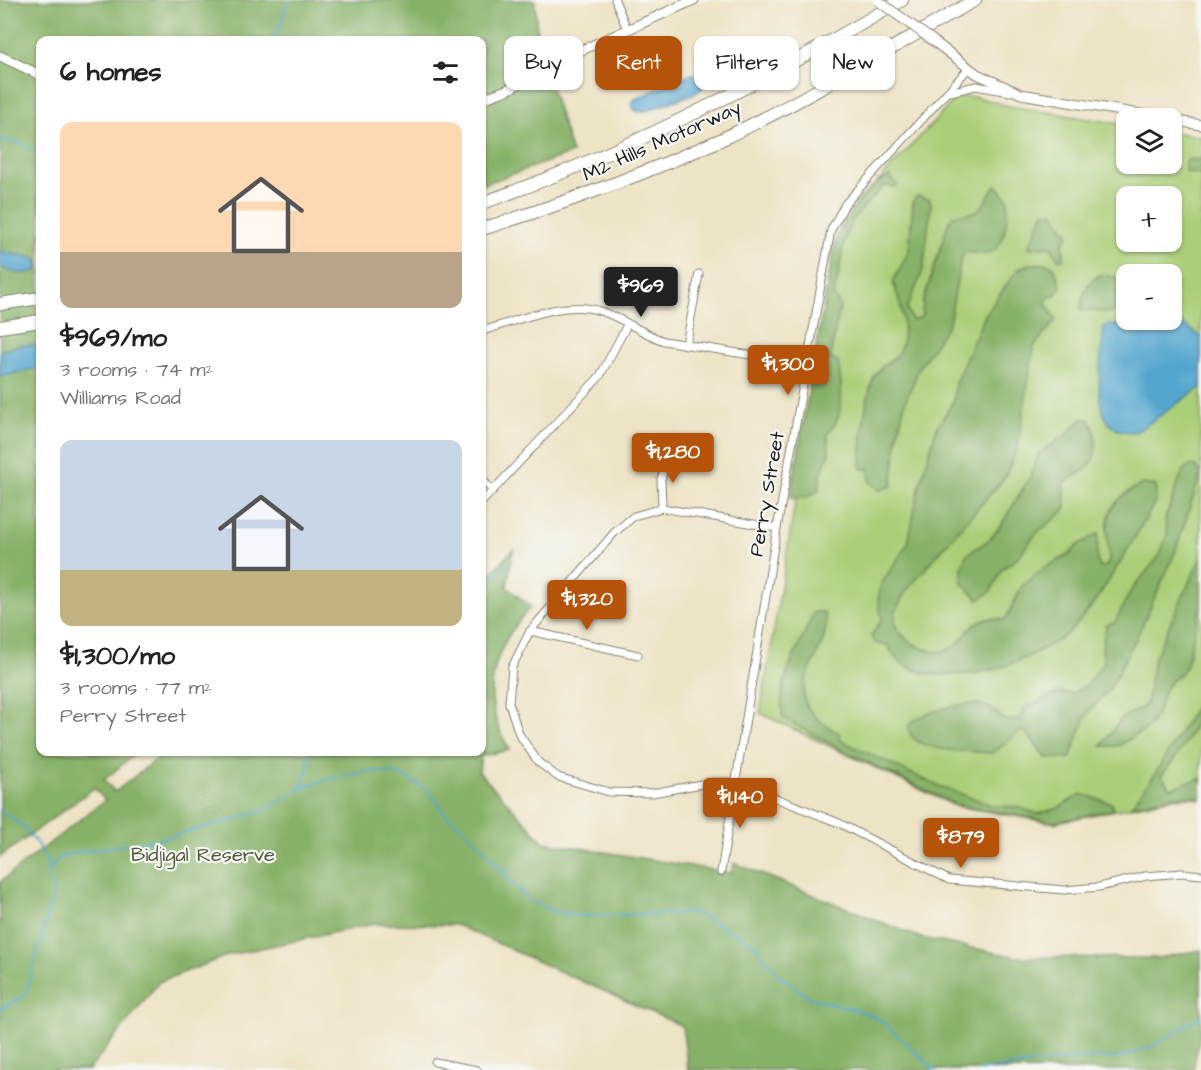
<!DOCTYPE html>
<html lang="en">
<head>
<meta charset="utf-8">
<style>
	:root { --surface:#fff; --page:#f2f2f2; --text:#222; --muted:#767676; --accent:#b45309 }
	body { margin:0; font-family:"Architects Daughter",sans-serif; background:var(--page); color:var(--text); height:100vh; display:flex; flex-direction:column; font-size:22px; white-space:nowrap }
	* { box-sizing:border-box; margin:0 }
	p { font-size:20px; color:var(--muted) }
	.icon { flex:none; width:33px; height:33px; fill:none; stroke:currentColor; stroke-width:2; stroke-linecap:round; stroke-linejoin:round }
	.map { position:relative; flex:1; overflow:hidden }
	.details { position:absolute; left:36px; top:36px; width:450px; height:720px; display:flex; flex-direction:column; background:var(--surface); border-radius:12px; box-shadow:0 2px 4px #0004 }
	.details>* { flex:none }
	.hud { position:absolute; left:504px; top:36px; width:570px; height:54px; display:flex; gap:12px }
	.fabs { position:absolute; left:1116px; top:108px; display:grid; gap:12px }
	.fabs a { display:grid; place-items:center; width:66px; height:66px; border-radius:12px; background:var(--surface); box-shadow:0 2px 4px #0004; font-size:30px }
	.price { position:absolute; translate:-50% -51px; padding:0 14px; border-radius:6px; background:var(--accent); color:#fff; font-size:20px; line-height:39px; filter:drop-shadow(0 2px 3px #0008) }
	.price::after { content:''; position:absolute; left:50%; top:36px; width:18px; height:14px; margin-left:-9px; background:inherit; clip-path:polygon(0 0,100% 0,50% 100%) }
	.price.current { background:#222; color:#fff }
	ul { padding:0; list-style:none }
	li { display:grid; align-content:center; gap:12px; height:318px; padding:0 24px }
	li span { display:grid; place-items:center; height:186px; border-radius:12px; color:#555 }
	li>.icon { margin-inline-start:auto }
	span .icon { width:108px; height:108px; fill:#fffc; stroke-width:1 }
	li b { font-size:26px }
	h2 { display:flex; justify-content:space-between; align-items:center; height:72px; padding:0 24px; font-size:26px }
	.pill { padding:0 21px; border-radius:12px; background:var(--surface); box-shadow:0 2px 4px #0004; font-size:21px; line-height:54px }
	.pill.current { background:var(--accent); color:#fff }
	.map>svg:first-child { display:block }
	.green { fill:#aace77; stroke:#63754a; stroke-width:1.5; fill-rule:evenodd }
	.forest { fill:#87b168; stroke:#526642; stroke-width:1.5 }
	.water { fill:#53a5ce; stroke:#386075; stroke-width:1.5 }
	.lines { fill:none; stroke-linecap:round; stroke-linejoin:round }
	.stream { stroke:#53a5ce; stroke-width:2 }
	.minor-casing { stroke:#848070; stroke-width:9 }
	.secondary-casing { stroke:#848070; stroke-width:11 }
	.motorway-casing { stroke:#848070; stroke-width:14 }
	.minor { stroke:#fff; stroke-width:7 }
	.secondary { stroke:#fff; stroke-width:9 }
	.motorway { stroke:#fff; stroke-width:12 }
	.secondary-bridge-casing { stroke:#848070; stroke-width:11; stroke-linecap:butt }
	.secondary-bridge { stroke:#fff; stroke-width:9 }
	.labels { text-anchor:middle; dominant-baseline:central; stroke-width:4.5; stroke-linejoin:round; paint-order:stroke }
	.street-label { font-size:20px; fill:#1c1c1c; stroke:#f6f6f2 }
	.park-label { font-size:20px; fill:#4e5a3c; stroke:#f6f6f2 }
</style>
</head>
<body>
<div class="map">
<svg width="1201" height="1070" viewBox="0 0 1201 1070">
	<rect width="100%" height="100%" fill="#f6f6f2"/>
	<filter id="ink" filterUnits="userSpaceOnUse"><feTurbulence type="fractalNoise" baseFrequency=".0167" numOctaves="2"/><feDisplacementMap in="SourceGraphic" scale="12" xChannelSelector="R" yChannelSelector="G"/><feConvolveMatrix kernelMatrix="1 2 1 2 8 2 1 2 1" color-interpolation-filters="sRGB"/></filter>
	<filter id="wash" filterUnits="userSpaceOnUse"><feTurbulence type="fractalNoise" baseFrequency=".008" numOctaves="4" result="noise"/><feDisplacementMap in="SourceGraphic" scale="24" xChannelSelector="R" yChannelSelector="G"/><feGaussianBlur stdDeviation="1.35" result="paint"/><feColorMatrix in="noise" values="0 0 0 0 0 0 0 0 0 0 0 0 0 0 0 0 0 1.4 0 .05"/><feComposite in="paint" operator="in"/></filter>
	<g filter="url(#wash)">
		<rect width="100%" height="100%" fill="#ede3c5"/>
		<!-- green -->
		<path class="green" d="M 957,97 L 976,97 L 1009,106 L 1126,125 L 1126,164 L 1172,164 L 1172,132 L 1201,137 L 1201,800 L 1193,797 L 1174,798 L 1054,823 L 955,806 L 760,713 L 841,228 L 856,205 ZM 1126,196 L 1172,196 L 1172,242 L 1126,242 ZM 1126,274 L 1172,274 L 1172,320 L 1126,320 Z"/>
		<!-- forest -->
		<g class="forest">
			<path d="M 0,0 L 535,0 L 538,47 L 572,153 L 482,185 L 482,40 L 40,40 L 40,752 L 137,752 L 104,780 L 115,792 L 165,752 L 482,752 L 482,583 L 513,550 L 507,587 L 531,607 C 491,649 478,699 510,750 L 481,756 L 479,772 L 544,842 L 731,873 L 734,863 L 921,938 L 1018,957 L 1159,958 L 1201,950 L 1201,1029 L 1193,1070 L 688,1070 L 682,1026 L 456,925 L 374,924 L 229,955 L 159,982 L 89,1070 L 0,1070 L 0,882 L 105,800 L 94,788 L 0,857 Z"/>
			<path d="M 1191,159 L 1201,160 L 1201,175 L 1185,172 L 1185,162 Z"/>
			<path d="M 889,176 L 897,185 L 895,187 L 884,186 C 874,198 857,211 850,225 C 839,247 842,274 833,295 L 840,306 L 830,358 L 838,362 C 842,385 846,416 828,433 L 829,454 L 821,474 L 819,490 L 806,498 L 790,498 L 835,241 C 846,215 863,189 889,176 Z"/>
			<path d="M 997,185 L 1008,200 C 1007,216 1007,252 984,254 C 977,255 972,251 964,253 L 961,259 L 949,323 L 919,368 L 905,403 L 898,433 L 892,486 L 880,490 L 870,482 L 869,469 L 861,469 C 861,440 864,404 874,377 C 878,367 891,362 897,354 C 911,335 900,301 893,282 L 909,250 L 913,201 L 917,196 L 930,199 L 931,205 L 923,271 L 907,308 L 912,320 L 918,319 L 922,315 L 923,302 L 949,221 L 953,215 C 966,214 979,214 986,201 C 990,194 990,189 997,185 Z"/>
			<path d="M 1044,212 L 1053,212 L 1069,235 L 1063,244 L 1064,259 L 1058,259 L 1050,246 L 1028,248 Z"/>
			<path d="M 1028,264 L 1048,264 L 1054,267 L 1061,286 L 1055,296 L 1049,297 L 1045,302 L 1056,320 L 1034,346 L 1018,446 L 1006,476 L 906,591 C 901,601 894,610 895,621 C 898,640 930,657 947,650 C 972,640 966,612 1005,620 L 1022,586 L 1044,568 L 1070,554 L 1076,546 L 1098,534 L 1097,561 L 1100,567 L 1106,566 L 1109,561 C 1106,522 1102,502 1143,484 L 1156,486 L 1156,501 C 1133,539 1099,605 1067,634 C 1061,640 1051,644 1044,648 C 1009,668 984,675 944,675 C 922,675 896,667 888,645 L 875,643 L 871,636 L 882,619 L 878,600 L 881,584 L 908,543 L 919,488 L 937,427 L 954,400 L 955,383 L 985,315 L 1017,270 Z"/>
			<path d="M 1100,275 L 1126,279 L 1116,293 L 1117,306 L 1115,311 L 1109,313 L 1081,309 C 1082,295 1087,281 1100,275 Z"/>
			<path d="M 1082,419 L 1090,419 C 1097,433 1100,459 1085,470 C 1078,475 1070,477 1064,484 L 1066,508 C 1058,518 1050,522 1040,530 C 1026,543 1021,560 1003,568 L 991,591 L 979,600 L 962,583 L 962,568 L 966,555 L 990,539 L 1001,525 L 1029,479 L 1039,453 L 1067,434 Z"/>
			<path d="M 1189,466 L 1196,466 L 1201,474 L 1174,555 L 1136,639 L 1110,688 L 1086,716 L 1070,758 L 1046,758 L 1023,729 L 993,753 C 972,751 903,754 909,724 C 924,712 971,697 990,708 C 1002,716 1005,726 1022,717 L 1024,709 L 1057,693 L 1071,693 L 1086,686 L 1104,662 L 1102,649 L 1106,625 L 1115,622 L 1130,592 L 1160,555 L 1167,535 L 1165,518 L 1183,470 Z"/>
			<path d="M 1201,557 L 1201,604 L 1186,667 L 1166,687 L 1157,714 L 1148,728 L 1118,746 L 1101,746 L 1122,718 L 1146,705 L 1154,659 Z"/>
			<path d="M 814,612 L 824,612 C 838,657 762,694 839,733 L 840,740 L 936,785 L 994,806 L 1018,807 L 1038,814 L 1058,808 L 1081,794 L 1112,803 L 1113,810 L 1054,822 L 955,805 L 840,749 L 783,718 C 775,684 801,643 814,612 Z"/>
			<path d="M 1198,702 C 1201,728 1175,758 1161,776 L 1171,788 L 1201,778 L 1201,797 L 1173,796 L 1131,806 L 1155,774 Z"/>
		</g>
		<!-- water -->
		<g class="water">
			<path d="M 690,74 L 699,75 L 703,80 L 703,88 L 696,93 L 646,111 L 638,112 L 633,109 L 631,103 L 635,99 Z"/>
			<path d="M 0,251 L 36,259 L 39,269 C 29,276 10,274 0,266 Z"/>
			<path d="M 1176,319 L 1201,337 L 1201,387 L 1138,431 C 1083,441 1102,358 1104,326 C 1129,320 1145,341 1168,320 Z"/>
			<path d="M 20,345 L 36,345 L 40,355 L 37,368 L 0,377 L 0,351 Z"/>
		</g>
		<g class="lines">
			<!-- stream -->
			<g class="stream">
				<path d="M 274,40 L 289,0"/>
				<path d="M 0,139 L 22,144 L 40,157"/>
				<path d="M 482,588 L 508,564"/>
				<path d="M 300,789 L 307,771 L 310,752"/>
				<path d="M 0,810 L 24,827 L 38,845 L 46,860 L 53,894 L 25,996 L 0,1009"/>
				<path d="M 49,872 L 58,859 L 68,854 L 165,838 L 243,817 L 273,806 L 300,789 L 322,781 L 370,771 L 400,774 L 429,791 L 445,814 L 471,835 L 528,900 L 553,911 L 579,916 L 696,913 L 753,943 L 781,977 L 810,998 L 857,1010 L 881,1020 L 935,1070"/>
				<path d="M 979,1070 L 1077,1059 L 1122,1057 L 1151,1047 L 1201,1016"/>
			</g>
		</g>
	</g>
	<g filter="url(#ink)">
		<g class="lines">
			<defs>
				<g id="minor">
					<path d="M 615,0 L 627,29"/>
					<path d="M 950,92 L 976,86 L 1010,92"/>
					<path d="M 482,331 C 518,321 563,299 600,311 C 623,318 641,333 664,341 L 806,364"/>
					<path d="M 686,345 L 699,274"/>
					<path d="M 482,479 L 492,490"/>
					<path d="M 482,502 L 600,376 L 627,325"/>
					<path d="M 662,508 L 661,479 L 669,455"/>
					<path d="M 777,528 L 662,508 L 634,516 L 614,533 L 530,631 L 512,667 L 509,703 L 519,734 L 538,762 L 558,777 L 609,792 L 652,793 L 713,782 L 735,782 L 839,823 L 949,880 L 1064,890 L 1099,887 L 1146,876 L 1182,873 L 1201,875"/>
					<path d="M 530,631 L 638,655"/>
					<path d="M 721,872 L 777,528 L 831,230 L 845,204 L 969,68"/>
					<path d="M 435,1062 L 477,1070"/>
				</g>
				<g id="secondary">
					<path d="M 932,40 L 977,74 L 1021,94 L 1163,118"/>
					<path d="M 0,56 L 40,75"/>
					<path d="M 482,99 L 507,90 L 564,58 L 694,0"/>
					<path d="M 1172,120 L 1201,125"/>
				</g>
				<g id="motorway">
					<path d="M 482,203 C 628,152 769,79 902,0"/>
					<path d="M 482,229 C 563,204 642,175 720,140 C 808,99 891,48 975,0"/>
					<path d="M 0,304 L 40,298"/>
					<path d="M 0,327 L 40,321"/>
				</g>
			</defs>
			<!-- minor casing -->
			<use href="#minor" class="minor-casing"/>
			<!-- secondary casing -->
			<use href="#secondary" class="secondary-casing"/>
			<!-- motorway casing -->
			<use href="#motorway" class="motorway-casing"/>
			<!-- minor -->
			<use href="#minor" class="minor"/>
			<!-- secondary -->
			<use href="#secondary" class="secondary"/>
			<!-- motorway -->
			<use href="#motorway" class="motorway"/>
			<defs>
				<path id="secondary-bridge" d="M 877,0 L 932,40"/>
			</defs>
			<!-- secondary-bridge casing -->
			<use href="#secondary-bridge" class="secondary-bridge-casing"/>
			<!-- secondary-bridge -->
			<use href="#secondary-bridge" class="secondary-bridge"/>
		</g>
	</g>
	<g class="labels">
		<!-- street labels -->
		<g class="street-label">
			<text transform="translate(662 141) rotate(-24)">M2 Hills Motorway</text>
			<text transform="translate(767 494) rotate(-80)">Perry Street</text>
		</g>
		<!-- park labels -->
		<g class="park-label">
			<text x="203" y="855">Bidjigal Reserve</text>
		</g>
	</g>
</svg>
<div class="fabs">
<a><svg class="icon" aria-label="layers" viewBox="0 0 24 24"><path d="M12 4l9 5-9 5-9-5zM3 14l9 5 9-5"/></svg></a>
<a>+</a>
<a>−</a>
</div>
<b class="price current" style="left:641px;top:318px">$969</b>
<b class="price" style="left:788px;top:396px">$1,300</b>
<b class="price" style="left:673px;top:484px">$1,280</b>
<b class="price" style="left:587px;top:631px">$1,320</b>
<b class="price" style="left:740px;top:829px">$1,140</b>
<b class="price" style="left:961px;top:869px">$879</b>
<div class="hud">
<a class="pill">Buy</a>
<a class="pill current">Rent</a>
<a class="pill">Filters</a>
<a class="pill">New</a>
</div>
<section class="details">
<h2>6 homes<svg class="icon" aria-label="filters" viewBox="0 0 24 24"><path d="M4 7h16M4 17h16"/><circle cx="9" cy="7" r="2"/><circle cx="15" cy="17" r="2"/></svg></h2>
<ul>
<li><span style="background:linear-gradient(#ffd9b3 70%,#b9a48a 0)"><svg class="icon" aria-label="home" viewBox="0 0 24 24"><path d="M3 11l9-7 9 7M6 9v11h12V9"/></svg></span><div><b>$969/mo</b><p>3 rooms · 74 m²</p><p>Williams Road</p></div></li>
<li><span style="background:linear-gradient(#c9d6e8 70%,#c2b280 0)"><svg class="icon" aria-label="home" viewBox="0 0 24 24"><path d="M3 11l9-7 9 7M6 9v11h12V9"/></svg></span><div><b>$1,300/mo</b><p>3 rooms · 77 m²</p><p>Perry Street</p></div></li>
</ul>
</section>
</div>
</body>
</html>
